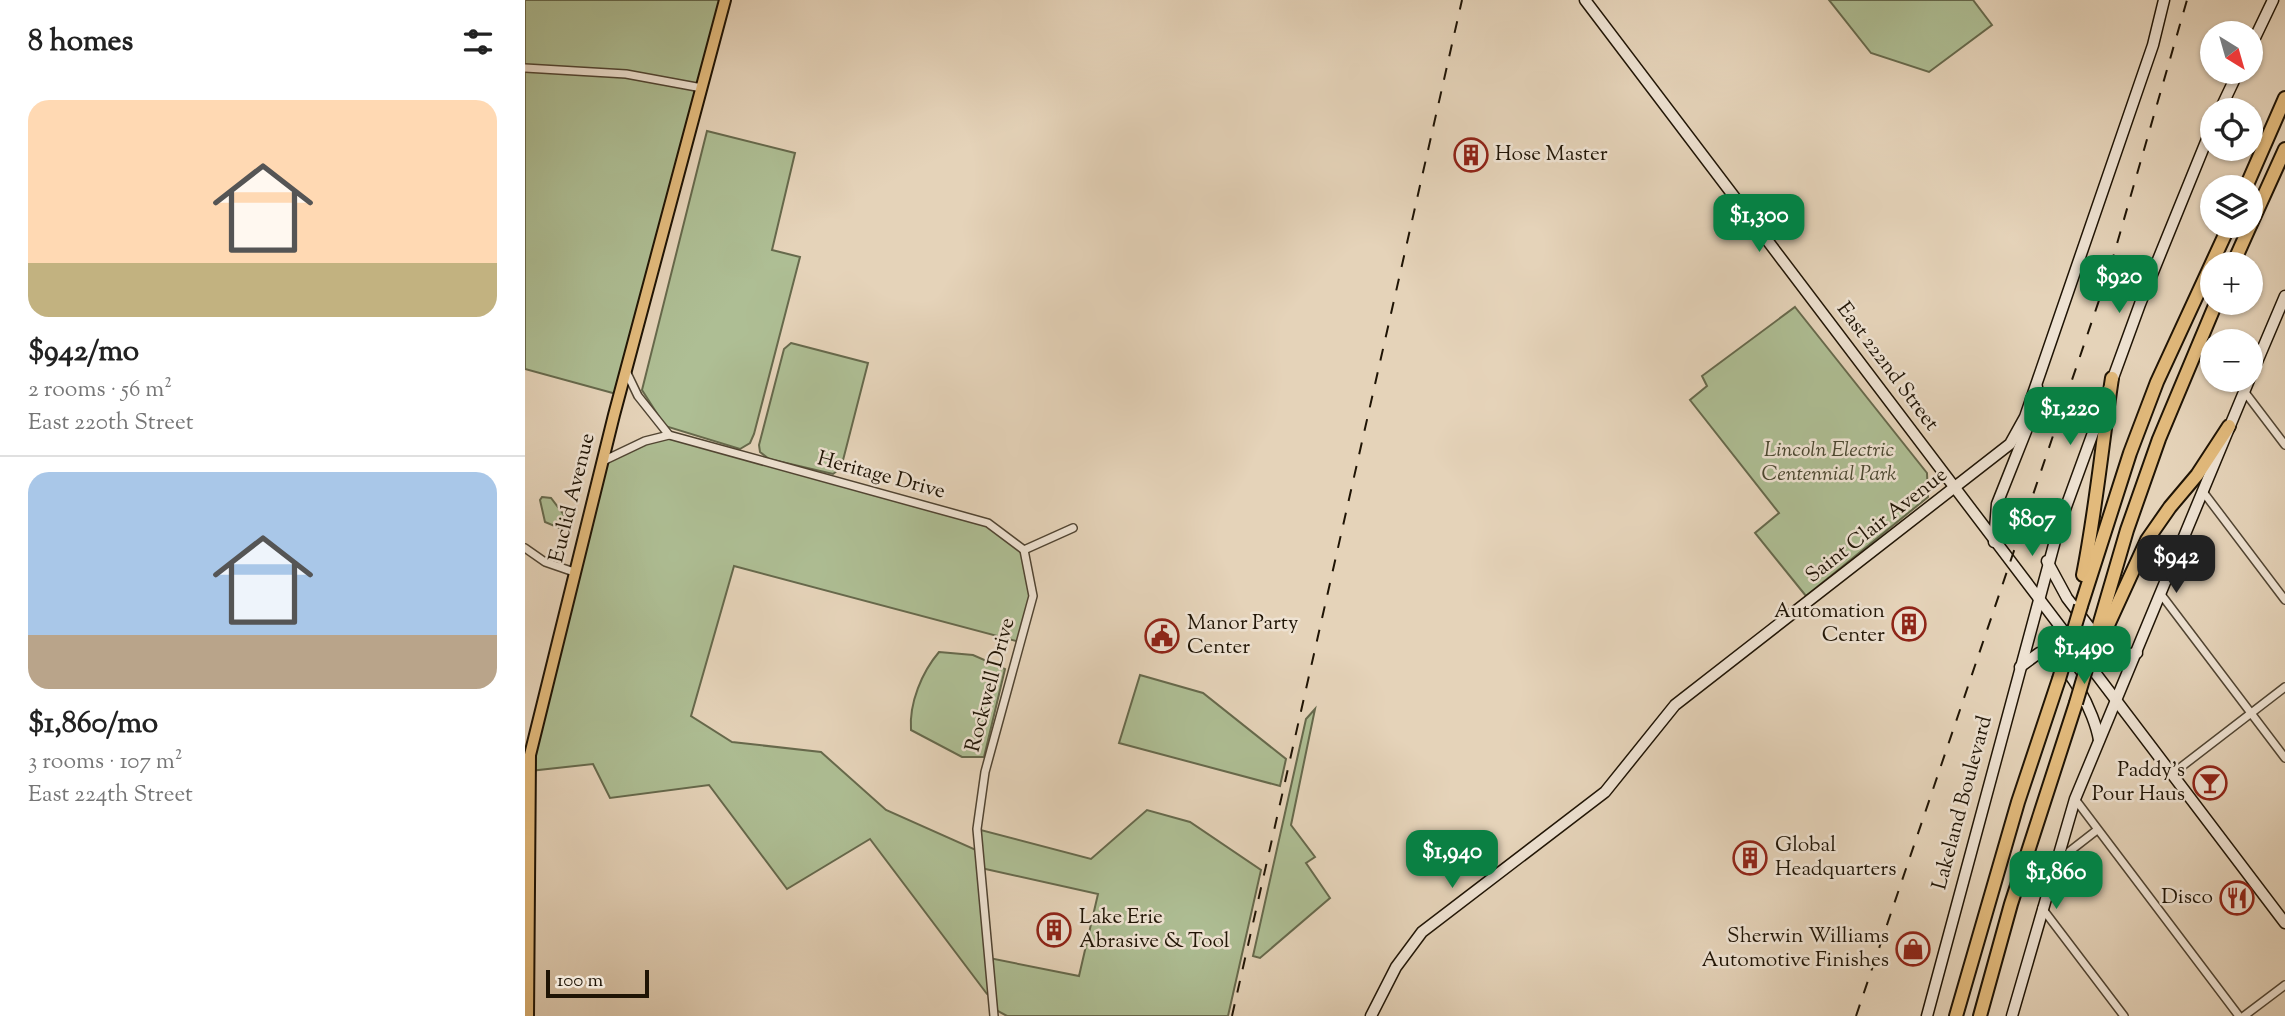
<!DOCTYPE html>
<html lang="en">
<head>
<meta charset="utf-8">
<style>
	:root { --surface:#fff; --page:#f2f2f2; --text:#222; --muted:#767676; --line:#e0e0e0; --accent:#0b8043 }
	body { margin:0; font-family:"Sorts Mill Goudy",serif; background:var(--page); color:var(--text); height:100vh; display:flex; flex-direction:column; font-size:26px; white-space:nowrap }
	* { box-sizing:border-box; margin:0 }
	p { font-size:23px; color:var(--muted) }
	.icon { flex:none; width:38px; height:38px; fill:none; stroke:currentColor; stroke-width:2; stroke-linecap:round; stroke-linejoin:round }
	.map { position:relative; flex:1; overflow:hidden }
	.details { display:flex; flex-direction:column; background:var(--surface); width:525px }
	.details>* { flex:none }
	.needle { width:46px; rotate:143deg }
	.fabs { position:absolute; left:1675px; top:21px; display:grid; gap:14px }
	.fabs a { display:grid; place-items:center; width:63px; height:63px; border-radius:50%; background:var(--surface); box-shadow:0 2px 5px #0004; font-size:35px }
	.scale { position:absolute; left:21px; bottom:18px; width:103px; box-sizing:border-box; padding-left:7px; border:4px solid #1f1405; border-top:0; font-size:19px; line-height:24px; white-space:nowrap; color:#1f1405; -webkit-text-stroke:5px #eee2d2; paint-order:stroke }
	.price { position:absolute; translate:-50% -60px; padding:0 16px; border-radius:14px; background:var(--accent); color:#fff; font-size:23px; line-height:46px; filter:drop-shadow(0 2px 4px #0008) }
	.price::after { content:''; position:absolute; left:50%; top:42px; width:21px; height:16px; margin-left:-10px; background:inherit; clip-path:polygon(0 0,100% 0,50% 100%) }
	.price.selected { background:#222; color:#fff }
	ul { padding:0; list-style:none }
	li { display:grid; align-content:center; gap:14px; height:371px; padding:0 28px }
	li+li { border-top:2px solid var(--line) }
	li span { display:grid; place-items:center; height:217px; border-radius:21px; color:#555 }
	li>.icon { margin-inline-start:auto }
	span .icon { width:126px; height:126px; fill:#fffc; stroke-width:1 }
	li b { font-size:30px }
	h2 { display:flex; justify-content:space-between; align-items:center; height:84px; padding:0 28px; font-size:30px }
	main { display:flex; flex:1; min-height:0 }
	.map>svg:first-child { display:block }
	.green { fill:#aebe94; stroke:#66694c; stroke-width:2; fill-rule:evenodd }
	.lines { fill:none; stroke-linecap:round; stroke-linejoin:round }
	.street-casing { stroke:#504432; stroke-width:10 }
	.secondary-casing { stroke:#1f1405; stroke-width:13 }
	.primary-casing { stroke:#1f1405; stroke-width:14 }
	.highway-casing { stroke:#1f1405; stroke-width:16 }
	.street { stroke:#eee2d2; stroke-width:7 }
	.secondary { stroke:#eee2d2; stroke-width:10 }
	.primary { stroke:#e2ba7c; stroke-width:10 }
	.highway { stroke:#e2ba7c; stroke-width:12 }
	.rail { stroke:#1f1405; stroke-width:2; stroke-dasharray:12 12; stroke-linecap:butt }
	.highway-bridge-casing { stroke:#1f1405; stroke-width:16; stroke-linecap:butt }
	.highway-bridge { stroke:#e2ba7c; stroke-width:12 }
	.labels { text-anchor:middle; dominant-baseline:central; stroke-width:5; stroke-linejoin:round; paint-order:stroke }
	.poi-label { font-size:21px; fill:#1f1405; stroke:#eee2d2; text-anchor:start }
	.street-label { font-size:21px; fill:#1f1405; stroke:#eee2d2 }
	.park-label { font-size:21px; font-style:italic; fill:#4a4730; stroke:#eee2d2 }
</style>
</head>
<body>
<main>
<section class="details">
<h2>8 homes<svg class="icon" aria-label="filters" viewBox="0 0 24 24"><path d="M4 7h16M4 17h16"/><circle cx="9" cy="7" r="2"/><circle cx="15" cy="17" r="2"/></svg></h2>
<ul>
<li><span style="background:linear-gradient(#ffd9b3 75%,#c2b280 0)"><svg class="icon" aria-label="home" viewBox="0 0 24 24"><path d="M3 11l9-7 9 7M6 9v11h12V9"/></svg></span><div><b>$942/mo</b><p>2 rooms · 56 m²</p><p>East 220th Street</p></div></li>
<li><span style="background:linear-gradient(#a9c7e8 75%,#b9a48a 0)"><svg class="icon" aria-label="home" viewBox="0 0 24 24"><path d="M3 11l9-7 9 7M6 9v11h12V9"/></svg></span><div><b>$1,860/mo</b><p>3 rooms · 107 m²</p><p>East 224th Street</p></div></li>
</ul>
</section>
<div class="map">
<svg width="1760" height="1016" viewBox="0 0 1760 1016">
	<rect width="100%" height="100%" fill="#e5d3b9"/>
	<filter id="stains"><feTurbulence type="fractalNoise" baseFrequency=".00286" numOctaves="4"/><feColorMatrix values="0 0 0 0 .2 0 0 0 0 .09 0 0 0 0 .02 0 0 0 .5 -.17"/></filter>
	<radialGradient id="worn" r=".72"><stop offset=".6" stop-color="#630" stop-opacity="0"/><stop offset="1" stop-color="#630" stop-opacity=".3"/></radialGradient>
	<!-- green -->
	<g class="green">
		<path d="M 0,0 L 200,0 L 95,395 L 0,369 Z"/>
		<path d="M 1304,0 L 1448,0 L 1467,25 L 1404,72 L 1346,53 Z"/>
		<path d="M 182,131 L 270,153 L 247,250 L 275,257 L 229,434 L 225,443 L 215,449 L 140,426 L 117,390 Z"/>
		<path d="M 1270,307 L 1402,473 L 1403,497 L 1281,596 L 1230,533 L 1254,513 L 1165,400 L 1182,386 L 1177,376 Z"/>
		<path d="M 266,343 L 343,363 L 316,468 L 308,474 L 244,459 L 235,452 L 234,445 L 259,349 Z"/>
		<path d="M 144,435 L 463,523 L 499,550 L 508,596 L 495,642 L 209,566 L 166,716 L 207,742 L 296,752 L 361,810 L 453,851 L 452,829 L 566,859 L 622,810 L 665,822 L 736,870 L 703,1016 L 482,1016 L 469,1009 L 468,996 L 462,994 L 345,839 L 262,889 L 184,785 L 85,798 L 68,764 L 4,771 L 78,461 ZM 456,868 L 573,894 L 554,976 L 464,958 Z"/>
		<path d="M 17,497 L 26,498 L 42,519 L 39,530 L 20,522 L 15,500 Z"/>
		<path d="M 414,652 L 448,655 L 480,669 L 459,757 L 437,757 L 386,730 C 384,703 397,672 414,652 Z"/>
		<path d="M 615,675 L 678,693 L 761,759 L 755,786 L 594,743 Z"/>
		<path d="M 790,709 L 766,825 L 790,857 L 781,863 L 805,898 L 735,958 L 728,956 L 781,719 Z"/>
	</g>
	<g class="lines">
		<defs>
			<g id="street">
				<path d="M 0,68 L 101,74 L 177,88"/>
				<path d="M 101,371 L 113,396 L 144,435 L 463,523 L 499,550 L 548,528"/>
				<path d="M 1719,391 L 1760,445"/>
				<path d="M 78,461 L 120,441 L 144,435"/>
				<path d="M 1679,493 L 1760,600"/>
				<path d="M 0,548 L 20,562 L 49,572"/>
				<path d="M 1635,593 L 1760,758"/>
				<path d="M 1647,774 L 1760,687"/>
				<path d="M 1550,799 L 1714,1016"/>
				<path d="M 1545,851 L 1572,830"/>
				<path d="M 1517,908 L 1599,1016"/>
				<path d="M 469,1016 L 452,829 L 460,772 L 508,596 L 499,550"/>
				<path d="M 1719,1016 L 1760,985"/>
			</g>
			<g id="secondary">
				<path d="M 1060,0 L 1760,923"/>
				<path d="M 1726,46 L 1748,0"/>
				<path d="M 1695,110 L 1713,72"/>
				<path d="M 1726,376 L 1760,296"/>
				<path d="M 1469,542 L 1472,504 L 1513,401 L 1512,387"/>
				<path d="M 1522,561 L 1542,598 L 1584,653 L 1593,656 L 1612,653"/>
				<path d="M 1495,667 L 1514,653 C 1543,655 1570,715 1574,740"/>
				<path d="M 846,1016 L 871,967 L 897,932 L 1080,792 L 1150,705 L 1485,444 L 1500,417 L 1628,45 L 1639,0"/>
				<path d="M 1402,1016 L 1534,526 L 1615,304 L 1687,127"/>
				<path d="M 1487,1016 L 1550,799 L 1724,380"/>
			</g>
			<path id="primary" d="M 3,1016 L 5,755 L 89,415 L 200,0"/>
			<g id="highway">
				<path d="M 1721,187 L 1760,98"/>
				<path d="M 1726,224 L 1760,149"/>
				<path d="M 1708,264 L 1725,226"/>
				<path d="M 1558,575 C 1571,510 1577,444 1587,378"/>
				<path d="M 1556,606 L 1605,453 L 1632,382 L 1704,226"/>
				<path d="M 1573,629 L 1602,530 L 1634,439 L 1691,303"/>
				<path d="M 1578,636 L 1622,540 L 1645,507 L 1672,475 L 1704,426"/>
				<path d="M 1431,1016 L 1493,802 L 1534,679"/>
				<path d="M 1455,1016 L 1486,904 L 1551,703"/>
			</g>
		</defs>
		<!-- street casing -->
		<use href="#street" class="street-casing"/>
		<!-- secondary casing -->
		<use href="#secondary" class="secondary-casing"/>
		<!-- primary casing -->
		<use href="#primary" class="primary-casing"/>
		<!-- highway casing -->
		<use href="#highway" class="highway-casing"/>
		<!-- street -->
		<use href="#street" class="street"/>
		<!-- secondary -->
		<use href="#secondary" class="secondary"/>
		<!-- primary -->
		<use href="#primary" class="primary"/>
		<!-- highway -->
		<use href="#highway" class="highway"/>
		<!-- rail -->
		<g class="rail">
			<path d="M 707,1016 L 937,0"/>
			<path d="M 1331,1016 L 1585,268 L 1662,0"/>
		</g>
		<defs>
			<g id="highway-bridge">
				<path d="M 1534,679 L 1556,606"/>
				<path d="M 1551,703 L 1573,629"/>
			</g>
		</defs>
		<!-- highway-bridge casing -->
		<use href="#highway-bridge" class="highway-bridge-casing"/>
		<!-- highway-bridge -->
		<use href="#highway-bridge" class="highway-bridge"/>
	</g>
	<!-- icons -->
	<defs>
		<symbol id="building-ring" viewBox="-11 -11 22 22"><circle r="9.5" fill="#eee2d2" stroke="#8f2418" stroke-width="1.5"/><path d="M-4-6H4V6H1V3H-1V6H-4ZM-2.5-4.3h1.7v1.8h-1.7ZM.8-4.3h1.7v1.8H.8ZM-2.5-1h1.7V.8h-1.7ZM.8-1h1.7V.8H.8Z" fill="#8f2418"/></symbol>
		<symbol id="civic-ring" viewBox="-11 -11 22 22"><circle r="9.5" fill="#eee2d2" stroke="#8f2418" stroke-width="1.5"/><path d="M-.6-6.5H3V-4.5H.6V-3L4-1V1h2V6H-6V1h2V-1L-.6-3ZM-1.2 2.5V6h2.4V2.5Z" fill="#8f2418"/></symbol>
		<symbol id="bar-ring" viewBox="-11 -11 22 22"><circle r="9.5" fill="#eee2d2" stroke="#8f2418" stroke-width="1.5"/><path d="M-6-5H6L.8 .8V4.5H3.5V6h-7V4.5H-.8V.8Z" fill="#8f2418"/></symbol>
		<symbol id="restaurant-ring" viewBox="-11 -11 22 22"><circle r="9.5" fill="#eee2d2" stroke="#8f2418" stroke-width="1.5"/><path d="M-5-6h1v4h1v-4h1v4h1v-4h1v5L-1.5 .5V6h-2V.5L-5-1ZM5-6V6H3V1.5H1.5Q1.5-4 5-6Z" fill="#8f2418"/></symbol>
		<symbol id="shop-ring" viewBox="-11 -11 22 22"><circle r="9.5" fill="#eee2d2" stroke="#8f2418" stroke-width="1.5"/><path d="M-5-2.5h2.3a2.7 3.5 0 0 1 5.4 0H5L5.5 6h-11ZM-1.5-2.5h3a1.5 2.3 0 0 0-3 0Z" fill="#8f2418"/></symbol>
	</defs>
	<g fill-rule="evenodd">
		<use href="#building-ring" x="927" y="136" width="38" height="38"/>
		<use href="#building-ring" x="1365" y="605" width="38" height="38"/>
		<use href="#civic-ring" x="618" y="617" width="38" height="38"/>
		<use href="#bar-ring" x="1666" y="764" width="38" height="38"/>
		<use href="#building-ring" x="1206" y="839" width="38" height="38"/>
		<use href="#restaurant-ring" x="1693" y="879" width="38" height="38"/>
		<use href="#building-ring" x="510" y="911" width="38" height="38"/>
		<use href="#shop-ring" x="1369" y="930" width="38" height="38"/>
	</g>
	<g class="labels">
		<!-- poi labels -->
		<g class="poi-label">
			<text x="970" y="155">Hose Master</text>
			<text x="1360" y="612" text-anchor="end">Automation<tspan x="1360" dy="24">Center</tspan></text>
			<text x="662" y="624">Manor Party<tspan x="662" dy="24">Center</tspan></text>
			<text x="1660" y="771" text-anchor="end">Paddy's<tspan x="1660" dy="24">Pour Haus</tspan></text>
			<text x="1250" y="846">Global<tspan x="1250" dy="24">Headquarters</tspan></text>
			<text x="1688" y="898" text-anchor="end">Disco</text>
			<text x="554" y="918">Lake Erie<tspan x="554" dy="24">Abrasive &amp; Tool</tspan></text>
			<text x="1364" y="937" text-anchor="end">Sherwin Williams<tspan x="1364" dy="24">Automotive Finishes</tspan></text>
		</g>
		<!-- street labels -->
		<g class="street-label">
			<text transform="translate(1362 367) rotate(53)">East 222nd Street</text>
			<text transform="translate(356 476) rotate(15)">Heritage Drive</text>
			<text transform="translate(48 498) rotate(-76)">Euclid Avenue</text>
			<text transform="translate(1352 526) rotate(-38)">Saint Clair Avenue</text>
			<text transform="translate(466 685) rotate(-75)">Rockwell Drive</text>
			<text transform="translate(1438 803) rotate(-75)">Lakeland Boulevard</text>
		</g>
		<!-- park labels -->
		<g class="park-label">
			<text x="1304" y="451">Lincoln Electric<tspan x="1304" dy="24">Centennial Park</tspan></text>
		</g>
	</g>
	<rect width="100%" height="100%" filter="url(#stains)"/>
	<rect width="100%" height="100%" fill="url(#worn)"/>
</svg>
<div class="fabs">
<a><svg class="needle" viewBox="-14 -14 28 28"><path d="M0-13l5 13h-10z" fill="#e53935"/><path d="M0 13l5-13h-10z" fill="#767676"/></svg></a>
<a><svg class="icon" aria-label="locate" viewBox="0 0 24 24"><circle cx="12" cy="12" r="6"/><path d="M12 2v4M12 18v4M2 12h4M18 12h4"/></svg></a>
<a><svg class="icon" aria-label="layers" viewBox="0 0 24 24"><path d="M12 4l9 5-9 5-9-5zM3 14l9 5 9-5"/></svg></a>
<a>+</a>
<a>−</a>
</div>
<div class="scale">100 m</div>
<b class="price" style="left:1234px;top:254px">$1,300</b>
<b class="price" style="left:1594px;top:315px">$920</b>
<b class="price" style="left:1545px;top:447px">$1,220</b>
<b class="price" style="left:1507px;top:558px">$807</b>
<b class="price selected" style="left:1651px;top:595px">$942</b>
<b class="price" style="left:1559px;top:686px">$1,490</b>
<b class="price" style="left:927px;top:890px">$1,940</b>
<b class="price" style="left:1531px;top:911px">$1,860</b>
</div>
</main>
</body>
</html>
